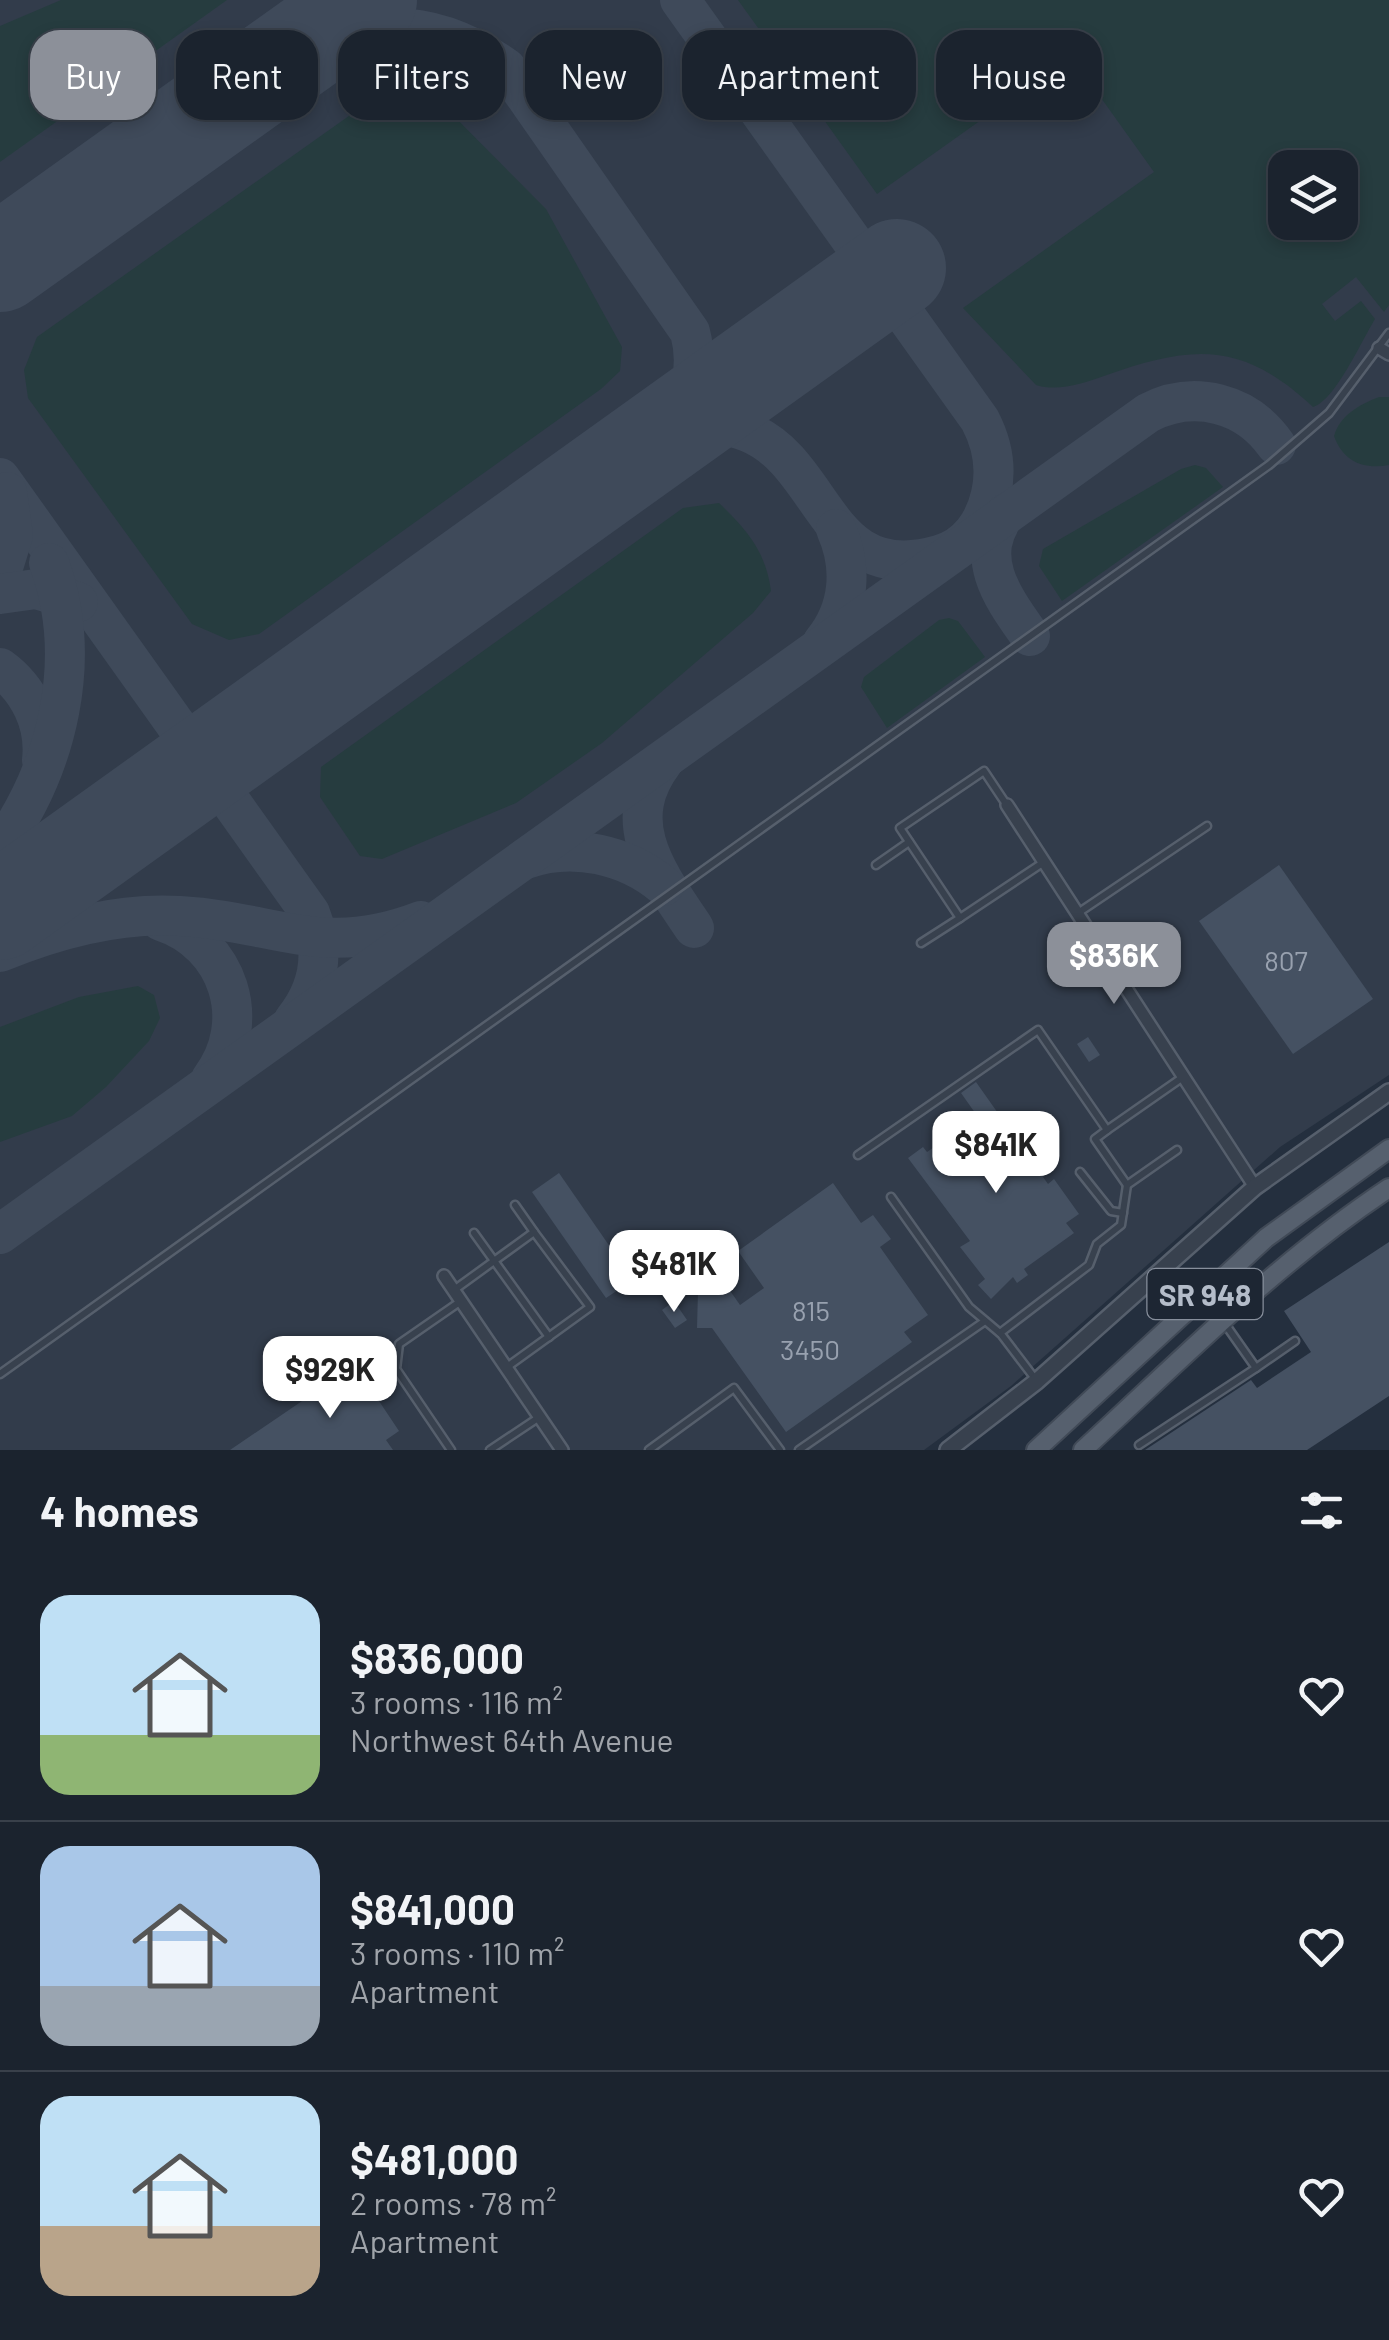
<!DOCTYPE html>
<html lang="en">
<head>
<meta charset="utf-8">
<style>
	:root { --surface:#1b232e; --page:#282f3a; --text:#f1f3f6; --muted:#a0a4aa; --line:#39404a; --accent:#8c9099 }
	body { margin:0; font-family:Barlow,sans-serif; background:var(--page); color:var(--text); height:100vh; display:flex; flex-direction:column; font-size:38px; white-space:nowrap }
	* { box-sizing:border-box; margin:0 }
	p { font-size:32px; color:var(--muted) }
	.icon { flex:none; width:55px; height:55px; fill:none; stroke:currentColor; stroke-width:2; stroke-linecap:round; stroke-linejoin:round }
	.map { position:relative; height:1450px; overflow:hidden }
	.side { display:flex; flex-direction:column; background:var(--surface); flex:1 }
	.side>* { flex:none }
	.hud { position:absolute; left:30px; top:30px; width:1330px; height:90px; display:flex; gap:20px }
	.controls { position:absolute; left:1268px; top:150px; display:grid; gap:20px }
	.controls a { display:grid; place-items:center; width:90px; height:90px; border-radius:20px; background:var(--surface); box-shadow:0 5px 15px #0003,0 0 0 2px var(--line); font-size:50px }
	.price { position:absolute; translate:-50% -85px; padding:0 22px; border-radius:20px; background:#fff; color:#222; font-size:32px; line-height:65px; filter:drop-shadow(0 2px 5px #0008) }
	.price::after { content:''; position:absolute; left:50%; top:60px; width:30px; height:22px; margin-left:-15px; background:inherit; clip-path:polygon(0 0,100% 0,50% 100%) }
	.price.current { background:var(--accent); color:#fff }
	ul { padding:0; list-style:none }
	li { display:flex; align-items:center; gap:30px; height:250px; padding:0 40px }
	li+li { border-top:2px solid var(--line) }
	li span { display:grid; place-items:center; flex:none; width:280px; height:200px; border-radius:30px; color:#555 }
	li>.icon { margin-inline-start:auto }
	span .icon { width:120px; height:120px; fill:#fffc; stroke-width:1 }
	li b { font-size:42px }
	h2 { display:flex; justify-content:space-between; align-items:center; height:120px; padding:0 40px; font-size:42px }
	.tag { padding:0 35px; border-radius:30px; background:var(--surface); box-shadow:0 5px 15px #0003,0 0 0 2px var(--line); font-size:35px; line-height:90px }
	.tag.current { background:var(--accent); color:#fff }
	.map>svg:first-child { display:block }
	.airport { fill:#323c4b; fill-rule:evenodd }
	.green { fill:#263c3f; fill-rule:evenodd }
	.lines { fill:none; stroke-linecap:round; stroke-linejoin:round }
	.taxiway { stroke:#3f4a5a; stroke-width:40 }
	.runway { stroke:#3f4a5a; stroke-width:98 }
	.building { fill:#455162 }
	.service-casing { stroke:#565f6c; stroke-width:11 }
	.minor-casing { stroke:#565f6c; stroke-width:16 }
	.tertiary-casing { stroke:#565f6c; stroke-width:20 }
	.primary-casing { stroke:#414a57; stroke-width:22 }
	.service { stroke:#38414e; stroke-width:6 }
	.minor { stroke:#38414e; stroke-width:11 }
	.tertiary { stroke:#38414e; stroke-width:15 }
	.primary { stroke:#56606e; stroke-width:18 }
	.labels { text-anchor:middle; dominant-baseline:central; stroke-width:9; stroke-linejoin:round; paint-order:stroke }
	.number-label { font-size:28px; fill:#98a1af }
	.shield { fill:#1d2633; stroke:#878f9c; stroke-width:2.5 }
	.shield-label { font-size:30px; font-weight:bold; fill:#b4bcc9 }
</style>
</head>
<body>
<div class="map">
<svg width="1389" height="1450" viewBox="0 0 1389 1450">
	<rect width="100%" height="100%" fill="#242f3e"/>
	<!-- airport -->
	<path class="airport" d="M 0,0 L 1389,0 L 1389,1075 L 1280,1147 L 1011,1386 L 924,1450 L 0,1450 ZM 1285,168 L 1340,168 L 1340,222 L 1285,222 Z"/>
	<!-- green -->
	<g class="green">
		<path d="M 61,0 L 227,0 L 0,162 L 0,26 Z"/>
		<path d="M 738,0 L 1389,0 L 1389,305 L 1384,312 L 1356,277 L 1322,304 L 1335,321 L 1361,301 L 1375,319 C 1362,340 1335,401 1313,407 C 1241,340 1192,345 1104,376 C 1084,383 1058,392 1036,385 L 963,308 L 1154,172 L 1071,56 L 877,194 ZM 1285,168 L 1340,168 L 1340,222 L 1285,222 Z"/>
		<path d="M 403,88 L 435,97 L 546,209 L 622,347 L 620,371 L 601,389 L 259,634 L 229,640 L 192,624 L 28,398 L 24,370 L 37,337 L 363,106 Z"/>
		<path d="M 1379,397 L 1389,397 L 1389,465 C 1363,470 1343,461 1334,436 C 1340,415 1359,405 1379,397 Z"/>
		<path d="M 1195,465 L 1206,468 L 1223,487 L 1062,601 L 1039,566 L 1043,549 L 1181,469 Z"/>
		<path d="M 719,503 C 747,530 766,552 771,591 L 753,613 L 602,743 L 516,803 L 382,859 L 360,856 L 320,797 L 321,767 L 683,508 Z"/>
		<path d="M 949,618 L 958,621 L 985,657 L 887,728 L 861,687 L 864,677 L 939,620 Z"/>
		<path d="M 138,986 L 154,995 L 160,1018 L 149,1041 L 106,1087 L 72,1116 L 0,1142 L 0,1027 L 79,997 Z"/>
	</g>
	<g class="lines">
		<!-- taxiway -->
		<g class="taxiway">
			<path d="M 244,89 C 335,26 410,0 506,68 L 690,332 C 701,374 688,410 656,439"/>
			<path d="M 646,448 C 680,429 709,417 748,432 C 827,464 824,588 939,555 C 968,547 985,522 991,494 C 997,468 992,443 980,420 L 680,0"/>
			<path d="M 0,478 L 310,913 C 325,951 320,988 294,1020"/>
			<path d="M 1006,513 C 972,558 1004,599 1030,636"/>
			<path d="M 0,577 L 13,535 L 7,492"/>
			<path d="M 0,594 L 36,589 L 78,602"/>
			<path d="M 823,642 C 850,609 853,567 836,529"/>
			<path d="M 0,668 C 29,689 46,724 42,760"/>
			<path d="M 663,762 C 617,823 658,874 694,928"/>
			<path d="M 0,848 C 58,766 84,659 49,563"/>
			<path d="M 526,859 C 573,842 627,855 664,886"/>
			<path d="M 161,921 C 229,943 254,1022 211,1079"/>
			<path d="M 0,952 C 56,929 118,912 180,916 C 274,921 322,959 421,921"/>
			<path d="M 0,1234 L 1148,413 C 1194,389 1247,403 1276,445"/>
		</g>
		<!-- runway -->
		<g class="runway">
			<path d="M 0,263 L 368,0"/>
			<path d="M 0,911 L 897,268"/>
		</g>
	</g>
	<!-- building -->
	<g class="building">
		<path d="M 1279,865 L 1373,999 L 1293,1054 L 1199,921 Z"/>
		<path d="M 1088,1037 L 1100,1055 L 1089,1062 L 1077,1044 Z"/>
		<path d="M 976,1082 L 1048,1184 L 1054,1179 L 1079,1214 L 1066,1223 L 1074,1233 L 1024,1269 L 1028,1275 L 1017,1283 L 1013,1277 L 991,1299 L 978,1285 L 985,1279 L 960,1247 L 970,1241 L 908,1158 L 923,1147 L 927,1152 L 978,1117 L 961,1093 Z"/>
		<path d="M 559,1173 L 633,1280 L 606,1298 L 532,1192 Z"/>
		<path d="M 833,1183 L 861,1223 L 873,1215 L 891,1239 L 880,1247 L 928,1315 L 904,1332 L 912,1342 L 786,1432 L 712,1328 L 697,1328 L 698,1291 L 709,1292 L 710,1285 L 726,1285 L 740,1305 L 764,1288 L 738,1251 Z"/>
		<path d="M 1389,1242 L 1389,1396 L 1307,1450 L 1145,1450 L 1251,1380 L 1257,1388 L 1311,1352 L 1284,1311 Z"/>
		<path d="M 674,1301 L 687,1320 L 675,1328 L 662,1310 Z"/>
		<path d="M 355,1365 L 399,1431 L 386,1440 L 393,1450 L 230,1450 Z"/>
	</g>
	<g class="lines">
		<defs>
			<g id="service">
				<path d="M 1006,804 L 984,771 L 900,828 L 960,918 L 1044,862"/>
				<path d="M 876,865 L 909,842"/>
				<path d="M 1078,913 L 1207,826"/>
				<path d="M 921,943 L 960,918"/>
				<path d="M 1107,1130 L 1095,1139 L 1127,1185"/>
				<path d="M 858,1155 L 1038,1030 L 1107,1130 L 1183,1077"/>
				<path d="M 1080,1172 L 1111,1211 L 1123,1213"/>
				<path d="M 891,1197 L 969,1307 L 1001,1334 L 1036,1380"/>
				<path d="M 515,1205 L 534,1232"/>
				<path d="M 474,1233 L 549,1337"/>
				<path d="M 454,1290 L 534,1232 L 590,1307 L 507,1367"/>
				<path d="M 1223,1321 L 1256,1368 L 1295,1341"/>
				<path d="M 1000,1333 L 1089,1265 L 1097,1244 L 1121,1225 L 1127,1185 L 1177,1150"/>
				<path d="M 0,1374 L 1269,465 L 1329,413 L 1389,333"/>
				<path d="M 1139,1445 L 1256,1368"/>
				<path d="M 451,1450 L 396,1369 L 399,1344 L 461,1301"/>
				<path d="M 490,1450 L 538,1418"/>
				<path d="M 649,1450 L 734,1388 L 780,1450"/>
				<path d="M 799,1450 L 985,1321"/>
			</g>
			<g id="minor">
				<path d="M 1379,348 L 1389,354"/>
				<path d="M 1007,805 L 1255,1187"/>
				<path d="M 444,1276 L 562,1450"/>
			</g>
			<path id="tertiary" d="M 948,1450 L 1037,1381 L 1255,1187 L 1389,1092"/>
			<g id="primary">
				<path d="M 1036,1450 L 1266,1238 L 1389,1149"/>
				<path d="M 1083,1450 C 1182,1359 1276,1263 1389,1188"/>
			</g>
		</defs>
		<!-- service casing -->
		<use href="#service" class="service-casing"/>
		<!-- minor casing -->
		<use href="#minor" class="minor-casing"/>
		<!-- tertiary casing -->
		<use href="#tertiary" class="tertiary-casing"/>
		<!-- primary casing -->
		<use href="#primary" class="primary-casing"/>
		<!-- service -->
		<use href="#service" class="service"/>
		<!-- minor -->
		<use href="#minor" class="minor"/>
		<!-- tertiary -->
		<use href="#tertiary" class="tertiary"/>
		<!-- primary -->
		<use href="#primary" class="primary"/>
	</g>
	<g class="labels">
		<!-- number labels -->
		<g class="number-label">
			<text x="1286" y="960">807</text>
			<text x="811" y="1310">815</text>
			<text x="810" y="1349">3450</text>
		</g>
		<!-- shield labels -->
		<rect class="shield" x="1147.5" y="1269" width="115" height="50" rx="8"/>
		<g class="shield-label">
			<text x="1205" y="1294">SR 948</text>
		</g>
	</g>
</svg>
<div class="controls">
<a><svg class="icon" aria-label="layers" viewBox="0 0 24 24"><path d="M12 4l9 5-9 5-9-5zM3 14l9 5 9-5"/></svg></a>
</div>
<b class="price current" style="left:1114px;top:1007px">$836K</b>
<b class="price" style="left:996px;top:1196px">$841K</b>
<b class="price" style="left:674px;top:1315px">$481K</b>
<b class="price" style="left:330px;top:1421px">$929K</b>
<div class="hud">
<a class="tag current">Buy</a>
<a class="tag">Rent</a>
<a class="tag">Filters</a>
<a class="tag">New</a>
<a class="tag">Apartment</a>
<a class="tag">House</a>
</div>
</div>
<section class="side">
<h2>4 homes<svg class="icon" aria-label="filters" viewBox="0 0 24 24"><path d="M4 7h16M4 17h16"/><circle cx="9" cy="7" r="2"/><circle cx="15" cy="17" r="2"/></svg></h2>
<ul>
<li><span style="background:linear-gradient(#bfe0f5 70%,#8fb573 0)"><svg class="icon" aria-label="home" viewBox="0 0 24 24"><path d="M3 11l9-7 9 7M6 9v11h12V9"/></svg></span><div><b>$836,000</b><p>3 rooms · 116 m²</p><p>Northwest 64th Avenue</p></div><svg class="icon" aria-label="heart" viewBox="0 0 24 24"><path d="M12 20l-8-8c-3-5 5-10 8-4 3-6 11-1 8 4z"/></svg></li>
<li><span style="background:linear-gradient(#a9c7e8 70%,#9aa5b1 0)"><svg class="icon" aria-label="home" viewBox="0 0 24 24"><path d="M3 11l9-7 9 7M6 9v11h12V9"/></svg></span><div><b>$841,000</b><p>3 rooms · 110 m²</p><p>Apartment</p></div><svg class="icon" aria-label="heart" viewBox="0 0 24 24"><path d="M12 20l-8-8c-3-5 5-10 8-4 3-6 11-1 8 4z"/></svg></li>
<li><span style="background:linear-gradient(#bfe0f5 65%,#b9a48a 0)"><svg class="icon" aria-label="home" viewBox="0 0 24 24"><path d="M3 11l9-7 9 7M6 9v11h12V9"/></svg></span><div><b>$481,000</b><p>2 rooms · 78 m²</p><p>Apartment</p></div><svg class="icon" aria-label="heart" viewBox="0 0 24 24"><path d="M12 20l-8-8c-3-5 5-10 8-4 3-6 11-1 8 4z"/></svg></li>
</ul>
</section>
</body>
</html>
